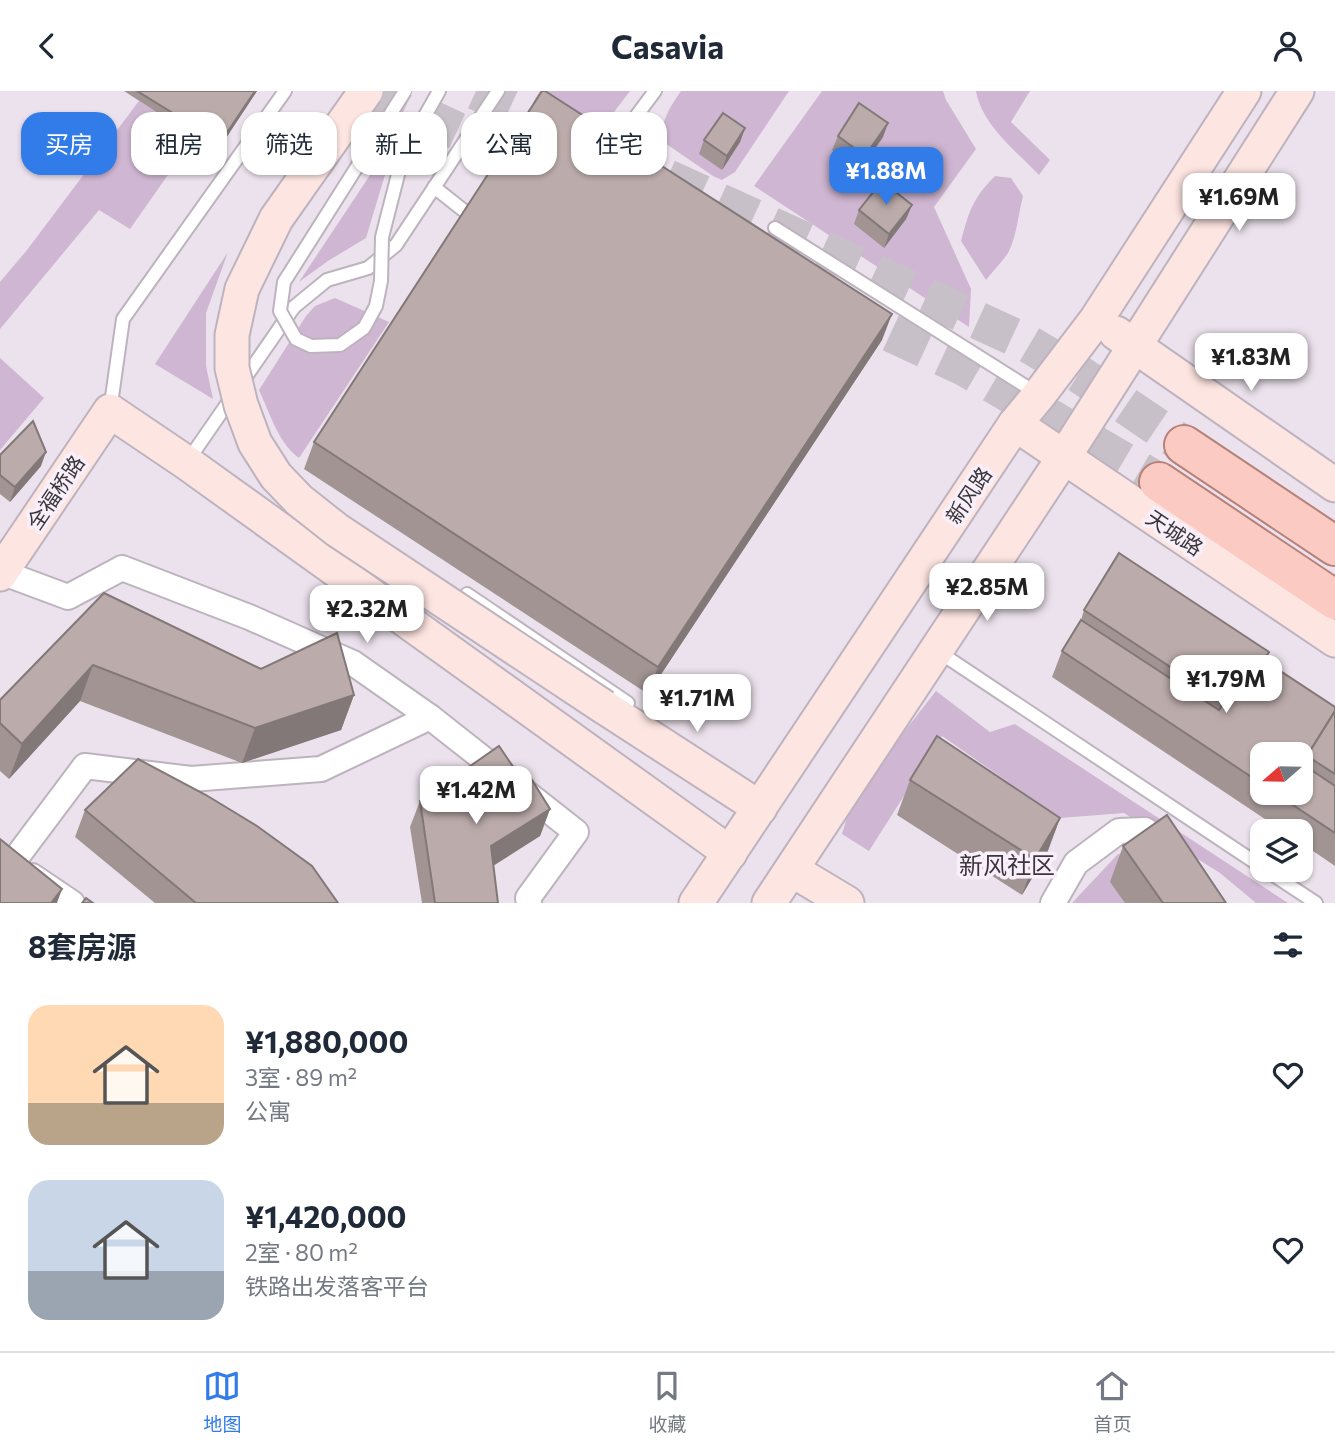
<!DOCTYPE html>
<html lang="zh">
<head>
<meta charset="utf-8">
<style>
	:root { --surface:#fff; --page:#f2f2f3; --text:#1f2937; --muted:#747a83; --line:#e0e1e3; --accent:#317ce8 }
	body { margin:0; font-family:Commissioner,"Noto Sans SC",sans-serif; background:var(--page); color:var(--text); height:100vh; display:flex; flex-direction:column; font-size:26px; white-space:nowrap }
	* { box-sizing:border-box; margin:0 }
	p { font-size:23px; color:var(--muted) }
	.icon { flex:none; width:38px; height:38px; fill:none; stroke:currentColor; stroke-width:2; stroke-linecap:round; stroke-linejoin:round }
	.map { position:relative; height:812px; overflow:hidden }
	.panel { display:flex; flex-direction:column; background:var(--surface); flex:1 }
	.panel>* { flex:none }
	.banner { position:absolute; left:21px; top:21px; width:700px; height:63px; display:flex; gap:14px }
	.needle { width:46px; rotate:250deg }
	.buttons { position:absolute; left:1250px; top:651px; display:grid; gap:14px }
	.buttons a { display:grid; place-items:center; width:63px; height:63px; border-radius:14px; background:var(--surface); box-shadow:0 2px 5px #0004; font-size:35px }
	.price { position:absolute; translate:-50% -60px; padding:0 16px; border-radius:14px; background:#fff; color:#222; font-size:23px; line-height:46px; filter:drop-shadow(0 2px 4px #0008) }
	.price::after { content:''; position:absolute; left:50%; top:42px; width:21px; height:16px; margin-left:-10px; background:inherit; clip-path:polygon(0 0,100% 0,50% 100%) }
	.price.active { background:var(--accent); color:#fff }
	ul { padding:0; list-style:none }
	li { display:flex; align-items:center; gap:21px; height:175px; padding:0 28px }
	li span { display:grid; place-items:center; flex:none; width:196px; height:140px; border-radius:21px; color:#555 }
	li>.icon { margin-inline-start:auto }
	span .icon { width:84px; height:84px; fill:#fffc; stroke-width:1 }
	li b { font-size:30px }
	h2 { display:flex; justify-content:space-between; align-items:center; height:84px; padding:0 28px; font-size:30px }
	.chip { padding:0 24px; border-radius:21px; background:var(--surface); box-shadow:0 2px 5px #0004; font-size:24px; line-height:63px }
	.chip.active { background:var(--accent); color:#fff }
	header { display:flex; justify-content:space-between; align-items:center; height:91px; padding:0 28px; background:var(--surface); font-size:32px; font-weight:700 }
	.menu { display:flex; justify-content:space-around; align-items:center; height:98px; border-top:2px solid var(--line); background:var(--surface); font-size:19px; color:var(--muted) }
	.menu a { display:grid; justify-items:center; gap:4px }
	.menu .active { color:var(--accent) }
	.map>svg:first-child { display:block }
	.green { fill:#cfb6d2 }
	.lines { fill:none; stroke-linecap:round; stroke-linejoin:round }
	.primary-tunnel { stroke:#c8c0c9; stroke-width:38; stroke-dasharray:38 19; stroke-linecap:butt }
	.lane-casing { stroke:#bdb3be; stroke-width:16 }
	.street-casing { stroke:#bdb3be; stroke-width:28 }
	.secondary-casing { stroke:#bdb3be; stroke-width:37 }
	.primary-casing { stroke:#b68179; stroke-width:42 }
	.lane { stroke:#fff; stroke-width:12 }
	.street { stroke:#fff; stroke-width:24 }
	.secondary { stroke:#fde5e1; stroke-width:33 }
	.primary { stroke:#fbcbc3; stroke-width:38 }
	.lane-bridge-casing { stroke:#bdb3be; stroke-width:16; stroke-linecap:butt }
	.secondary-bridge-casing { stroke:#bdb3be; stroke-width:37; stroke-linecap:butt }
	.lane-bridge { stroke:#fff; stroke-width:12 }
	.secondary-bridge { stroke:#fde5e1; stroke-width:33 }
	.wall { fill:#a19493; fill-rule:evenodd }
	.shaded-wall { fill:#837878 }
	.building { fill:#bbacab; stroke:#837878; stroke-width:2 }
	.labels { text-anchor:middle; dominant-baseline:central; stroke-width:7; stroke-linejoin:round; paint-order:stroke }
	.street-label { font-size:21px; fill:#3a373b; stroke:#f9effa }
	.quarter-label { font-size:24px; fill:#3c353d; stroke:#f9effa }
</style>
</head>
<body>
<header><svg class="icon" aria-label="back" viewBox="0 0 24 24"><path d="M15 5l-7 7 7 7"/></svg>Casavia<svg class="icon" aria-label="person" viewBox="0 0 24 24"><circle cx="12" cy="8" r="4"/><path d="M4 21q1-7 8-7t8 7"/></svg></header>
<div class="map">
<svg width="1335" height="812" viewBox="0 0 1335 812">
	<rect width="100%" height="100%" fill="#ece2ed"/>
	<!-- green -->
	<g class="green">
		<path d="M 540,0 L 630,0 L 598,42 L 535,8 Z"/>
		<path d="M 681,0 L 789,0 L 735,81 L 722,89 L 713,85 L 662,50 C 662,27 669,18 681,0 Z"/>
		<path d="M 822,0 L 943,0 L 946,9 L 976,58 L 934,116 L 971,198 L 969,236 L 754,95 Z"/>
		<path d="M 976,0 L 1030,0 L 1011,31 L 1050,69 L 1039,84 C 1016,60 982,34 976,0 Z"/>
		<path d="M 139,10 L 178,34 L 200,38 L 130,138 L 99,119 L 0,238 L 0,191 L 27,159 Z"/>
		<path d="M 394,48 L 390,67 L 366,147 L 328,170 L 299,191 Z"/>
		<path d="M 995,85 L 1011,87 L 1023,105 C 1018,124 1017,145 1008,162 C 1002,171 993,180 986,189 L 961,150 C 969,120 973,107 995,85 Z"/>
		<path d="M 228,161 L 206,222 L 206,275 L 213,308 L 155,273 Z"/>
		<path d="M 335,207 L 389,231 L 299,367 C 278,352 270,322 259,299 L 306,225 L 315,215 Z"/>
		<path d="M 0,267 L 44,307 L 0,359 Z"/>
		<path d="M 936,600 L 990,641 L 1015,633 L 1288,812 L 1256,812 L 1220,782 L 1124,722 L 1060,727 L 942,645 L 869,760 L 842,743 L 853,706 Z"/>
		<path d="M 1134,762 L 1201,812 L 1072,812 L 1118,763 Z"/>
	</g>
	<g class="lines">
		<!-- primary-tunnel -->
		<g class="primary-tunnel">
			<path d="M 371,0 L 550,83"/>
			<path d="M 476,0 L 574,45"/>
			<path d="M 667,87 L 1025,251 L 1079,283 L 1184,354"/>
			<path d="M 839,218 L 964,276 L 1159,391"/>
		</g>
		<defs>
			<g id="lane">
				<path d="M 637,24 L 655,0"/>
				<path d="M 403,64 L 439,0"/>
				<path d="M 434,96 L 463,119"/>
				<path d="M 775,137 L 1038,303"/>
				<path d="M 110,320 L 123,228 L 285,0"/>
				<path d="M 187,371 L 294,216 L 327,189 L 368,177 L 396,154 L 498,0"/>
				<path d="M 467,503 L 628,612"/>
				<path d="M 936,559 L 1262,776"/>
				<path d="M 1266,779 L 1316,812"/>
			</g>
			<g id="street">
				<path d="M 1,481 L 68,506 L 122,477 L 249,526 L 353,572 L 430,626 L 576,741 L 528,807 L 529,812"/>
				<path d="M 13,771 L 85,675 L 191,688 L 321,678 L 430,626"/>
				<path d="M 32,785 L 72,812"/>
				<path d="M 1053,812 L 1076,772 L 1119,740 L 1145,739 L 1172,759"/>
			</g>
			<g id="secondary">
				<path d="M 1116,242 L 1335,394"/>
				<path d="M 1015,333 L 1335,549"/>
				<path d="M 0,483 L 110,320 L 187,372 L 730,762"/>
				<path d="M 604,616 L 760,717"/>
				<path d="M 792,779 L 847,812"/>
				<path d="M 696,812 L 1015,333 L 1039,304 L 1096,229 L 1244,0"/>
				<path d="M 769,812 L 1064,366 L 1297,0"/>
			</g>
			<g id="primary">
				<path d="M 1184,354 L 1335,455"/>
				<path d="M 1159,391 L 1335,509"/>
			</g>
		</defs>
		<!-- lane casing -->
		<use href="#lane" class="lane-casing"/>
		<!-- street casing -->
		<use href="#street" class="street-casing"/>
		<!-- secondary casing -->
		<use href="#secondary" class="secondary-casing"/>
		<!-- primary casing -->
		<use href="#primary" class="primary-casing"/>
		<!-- lane -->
		<use href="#lane" class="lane"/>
		<!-- street -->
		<use href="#street" class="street"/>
		<!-- secondary -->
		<use href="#secondary" class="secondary"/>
		<!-- primary -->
		<use href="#primary" class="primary"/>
		<defs>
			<path id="lane-bridge" d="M 403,64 L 382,146 L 381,190 L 376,215 L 364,237 L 340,254 L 311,255 L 296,248 L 280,220 L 284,191 L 405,0"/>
			<path id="secondary-bridge" d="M 366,0 L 276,128 L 242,198 L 232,244 L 232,277 L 241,314 L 255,352 L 276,385 L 299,409 L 337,439 L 604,616"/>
		</defs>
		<!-- lane-bridge casing -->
		<use href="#lane-bridge" class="lane-bridge-casing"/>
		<!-- secondary-bridge casing -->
		<use href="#secondary-bridge" class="secondary-bridge-casing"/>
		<!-- lane-bridge -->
		<use href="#lane-bridge" class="lane-bridge"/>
		<!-- secondary-bridge -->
		<use href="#secondary-bridge" class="secondary-bridge"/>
	</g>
	<!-- wall -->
	<g class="wall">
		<path d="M 124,0 L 257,0 L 222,53 L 200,38 L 178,35 Z"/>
		<path d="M 745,37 L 740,51 L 722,79 L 699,63 L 704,49 Z"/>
		<path d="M 838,45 L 883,46 L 860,79 L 832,59 Z"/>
		<path d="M 912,114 L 906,128 L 884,157 L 854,133 L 859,119 Z"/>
		<path d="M 882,249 L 648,603 L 304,378 L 314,351 Z"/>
		<path d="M 0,364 L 41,375 L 10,411 L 0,403 Z"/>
		<path d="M 104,502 L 261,578 L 354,604 L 341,639 L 242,672 L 80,610 L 9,688 L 0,680 L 0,609 Z"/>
		<path d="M 1084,519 L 1269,561 L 1265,570 L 1335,616 L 1335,775 L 1300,751 L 1300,740 L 1283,740 L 1052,586 L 1062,560 L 1081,529 ZM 1262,663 L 1300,702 L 1262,702 Z"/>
		<path d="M 520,686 L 550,718 L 540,745 L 493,774 L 498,812 L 422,812 L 410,736 L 420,710 Z"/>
		<path d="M 910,689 L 1060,727 L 1047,762 L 1022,804 L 897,724 Z"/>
		<path d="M 85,719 L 338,812 L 155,812 L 75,746 Z"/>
		<path d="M 1123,755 L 1226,812 L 1125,812 L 1110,791 Z"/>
	</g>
	<!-- shaded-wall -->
	<g class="shaded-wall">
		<path d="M 255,0 L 257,0 L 222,53 L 224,46 Z"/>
		<path d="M 888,32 L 883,46 L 860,79 L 865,65 Z"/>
		<path d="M 745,37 L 740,51 L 722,79 L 727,65 Z"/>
		<path d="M 912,114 L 906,128 L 884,157 L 889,143 Z"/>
		<path d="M 892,223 L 882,249 L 648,603 L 658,576 Z"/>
		<path d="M 46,361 L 41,375 L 10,411 L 15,396 Z"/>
		<path d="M 1269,561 L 1256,596 L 1239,624 L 1252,588 Z"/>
		<path d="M 93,574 L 80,610 L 9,688 L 22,653 Z"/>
		<path d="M 1241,581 L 1228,617 L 1209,646 L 1222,610 Z"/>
		<path d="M 354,604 L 341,639 L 242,672 L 255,637 Z"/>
		<path d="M 550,718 L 540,745 L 482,782 L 491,755 Z"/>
		<path d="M 1060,727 L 1047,762 L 1022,804 L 1035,768 Z"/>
		<path d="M 62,798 L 57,812 L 51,812 Z"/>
	</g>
	<!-- building -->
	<g class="building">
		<path d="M 137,0 L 255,0 L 224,46 L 202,31 L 181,27 Z"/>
		<path d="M 542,0 L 545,0 L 892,223 L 658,576 L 314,351 Z"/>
		<path d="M 859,12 L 888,32 L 865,65 L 838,45 Z"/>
		<path d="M 723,22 L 745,37 L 727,65 L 704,49 Z"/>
		<path d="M 882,90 L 912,114 L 889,143 L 859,119 Z"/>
		<path d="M 33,330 L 46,361 L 15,396 L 0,384 L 0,364 Z"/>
		<path d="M 1119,462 L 1269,561 L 1252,588 L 1241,581 L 1222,610 L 1084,519 Z"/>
		<path d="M 104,502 L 261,578 L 337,542 L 354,604 L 255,637 L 93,574 L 22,653 L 0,632 L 0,609 Z"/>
		<path d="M 1081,529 L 1219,619 L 1238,590 L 1249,597 L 1265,570 L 1335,616 L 1335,620 L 1307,665 L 1304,674 L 1335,695 L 1335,742 L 1275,702 L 1300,702 L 1300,663 L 1262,663 L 1262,693 L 1062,560 Z"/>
		<path d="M 1335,620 L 1335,683 L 1307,665 Z"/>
		<path d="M 937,645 L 1060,727 L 1035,768 L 910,689 Z"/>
		<path d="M 499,655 L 520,686 L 527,681 L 550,718 L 491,755 L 498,812 L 435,812 L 420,710 Z"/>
		<path d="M 138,668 L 206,704 L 257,735 L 312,775 L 338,812 L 196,812 L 85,719 Z"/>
		<path d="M 1167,724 L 1226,812 L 1163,812 L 1123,755 Z"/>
		<path d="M 0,748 L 62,798 L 51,812 L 0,812 Z"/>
		<path d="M 86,807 L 93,812 L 82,812 Z"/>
	</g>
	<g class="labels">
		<!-- street labels -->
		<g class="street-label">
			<text transform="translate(55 401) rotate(-56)">全福桥路</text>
			<text transform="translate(968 404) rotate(-56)">新风路</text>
			<text transform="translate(1175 441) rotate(34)">天城路</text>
		</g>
		<!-- quarter labels -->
		<g class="quarter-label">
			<text x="1007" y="773">新风社区</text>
		</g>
	</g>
</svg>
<div class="buttons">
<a><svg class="needle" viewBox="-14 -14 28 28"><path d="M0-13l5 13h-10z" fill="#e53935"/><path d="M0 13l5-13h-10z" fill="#747a83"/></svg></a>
<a><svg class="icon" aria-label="layers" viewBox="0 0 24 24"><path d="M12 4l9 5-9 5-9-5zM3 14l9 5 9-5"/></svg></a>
</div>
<b class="price active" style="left:886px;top:116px">¥1.88M</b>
<b class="price" style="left:1239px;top:142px">¥1.69M</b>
<b class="price" style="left:1251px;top:302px">¥1.83M</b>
<b class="price" style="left:987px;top:532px">¥2.85M</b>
<b class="price" style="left:367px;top:554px">¥2.32M</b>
<b class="price" style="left:1226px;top:624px">¥1.79M</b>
<b class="price" style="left:697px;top:643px">¥1.71M</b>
<b class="price" style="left:476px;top:735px">¥1.42M</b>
<div class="banner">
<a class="chip active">买房</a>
<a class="chip">租房</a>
<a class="chip">筛选</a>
<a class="chip">新上</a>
<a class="chip">公寓</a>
<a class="chip">住宅</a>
</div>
</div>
<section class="panel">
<h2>8套房源<svg class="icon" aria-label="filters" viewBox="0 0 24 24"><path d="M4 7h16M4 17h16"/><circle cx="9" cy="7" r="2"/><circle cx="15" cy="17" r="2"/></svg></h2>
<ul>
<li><span style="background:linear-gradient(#ffd9b3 70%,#b9a48a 0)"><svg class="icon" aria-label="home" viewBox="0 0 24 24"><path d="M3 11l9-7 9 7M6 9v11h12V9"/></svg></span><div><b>¥1,880,000</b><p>3室 · 89 m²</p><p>公寓</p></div><svg class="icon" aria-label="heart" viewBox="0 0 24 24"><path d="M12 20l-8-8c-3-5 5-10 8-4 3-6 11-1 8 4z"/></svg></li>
<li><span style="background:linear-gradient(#c9d6e8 65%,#9aa5b1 0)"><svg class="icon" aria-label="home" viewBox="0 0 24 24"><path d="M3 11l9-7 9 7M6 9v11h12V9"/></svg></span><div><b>¥1,420,000</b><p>2室 · 80 m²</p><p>铁路出发落客平台</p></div><svg class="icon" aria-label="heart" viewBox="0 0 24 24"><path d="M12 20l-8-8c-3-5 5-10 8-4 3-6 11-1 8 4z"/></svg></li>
</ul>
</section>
<nav class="menu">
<a class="active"><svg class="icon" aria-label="map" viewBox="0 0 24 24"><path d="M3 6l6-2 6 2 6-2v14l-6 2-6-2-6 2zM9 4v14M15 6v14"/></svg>地图</a>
<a><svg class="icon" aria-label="saved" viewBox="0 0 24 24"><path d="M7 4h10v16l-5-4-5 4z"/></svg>收藏</a>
<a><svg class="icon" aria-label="home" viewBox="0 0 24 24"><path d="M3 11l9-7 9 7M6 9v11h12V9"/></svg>首页</a>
</nav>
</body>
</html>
